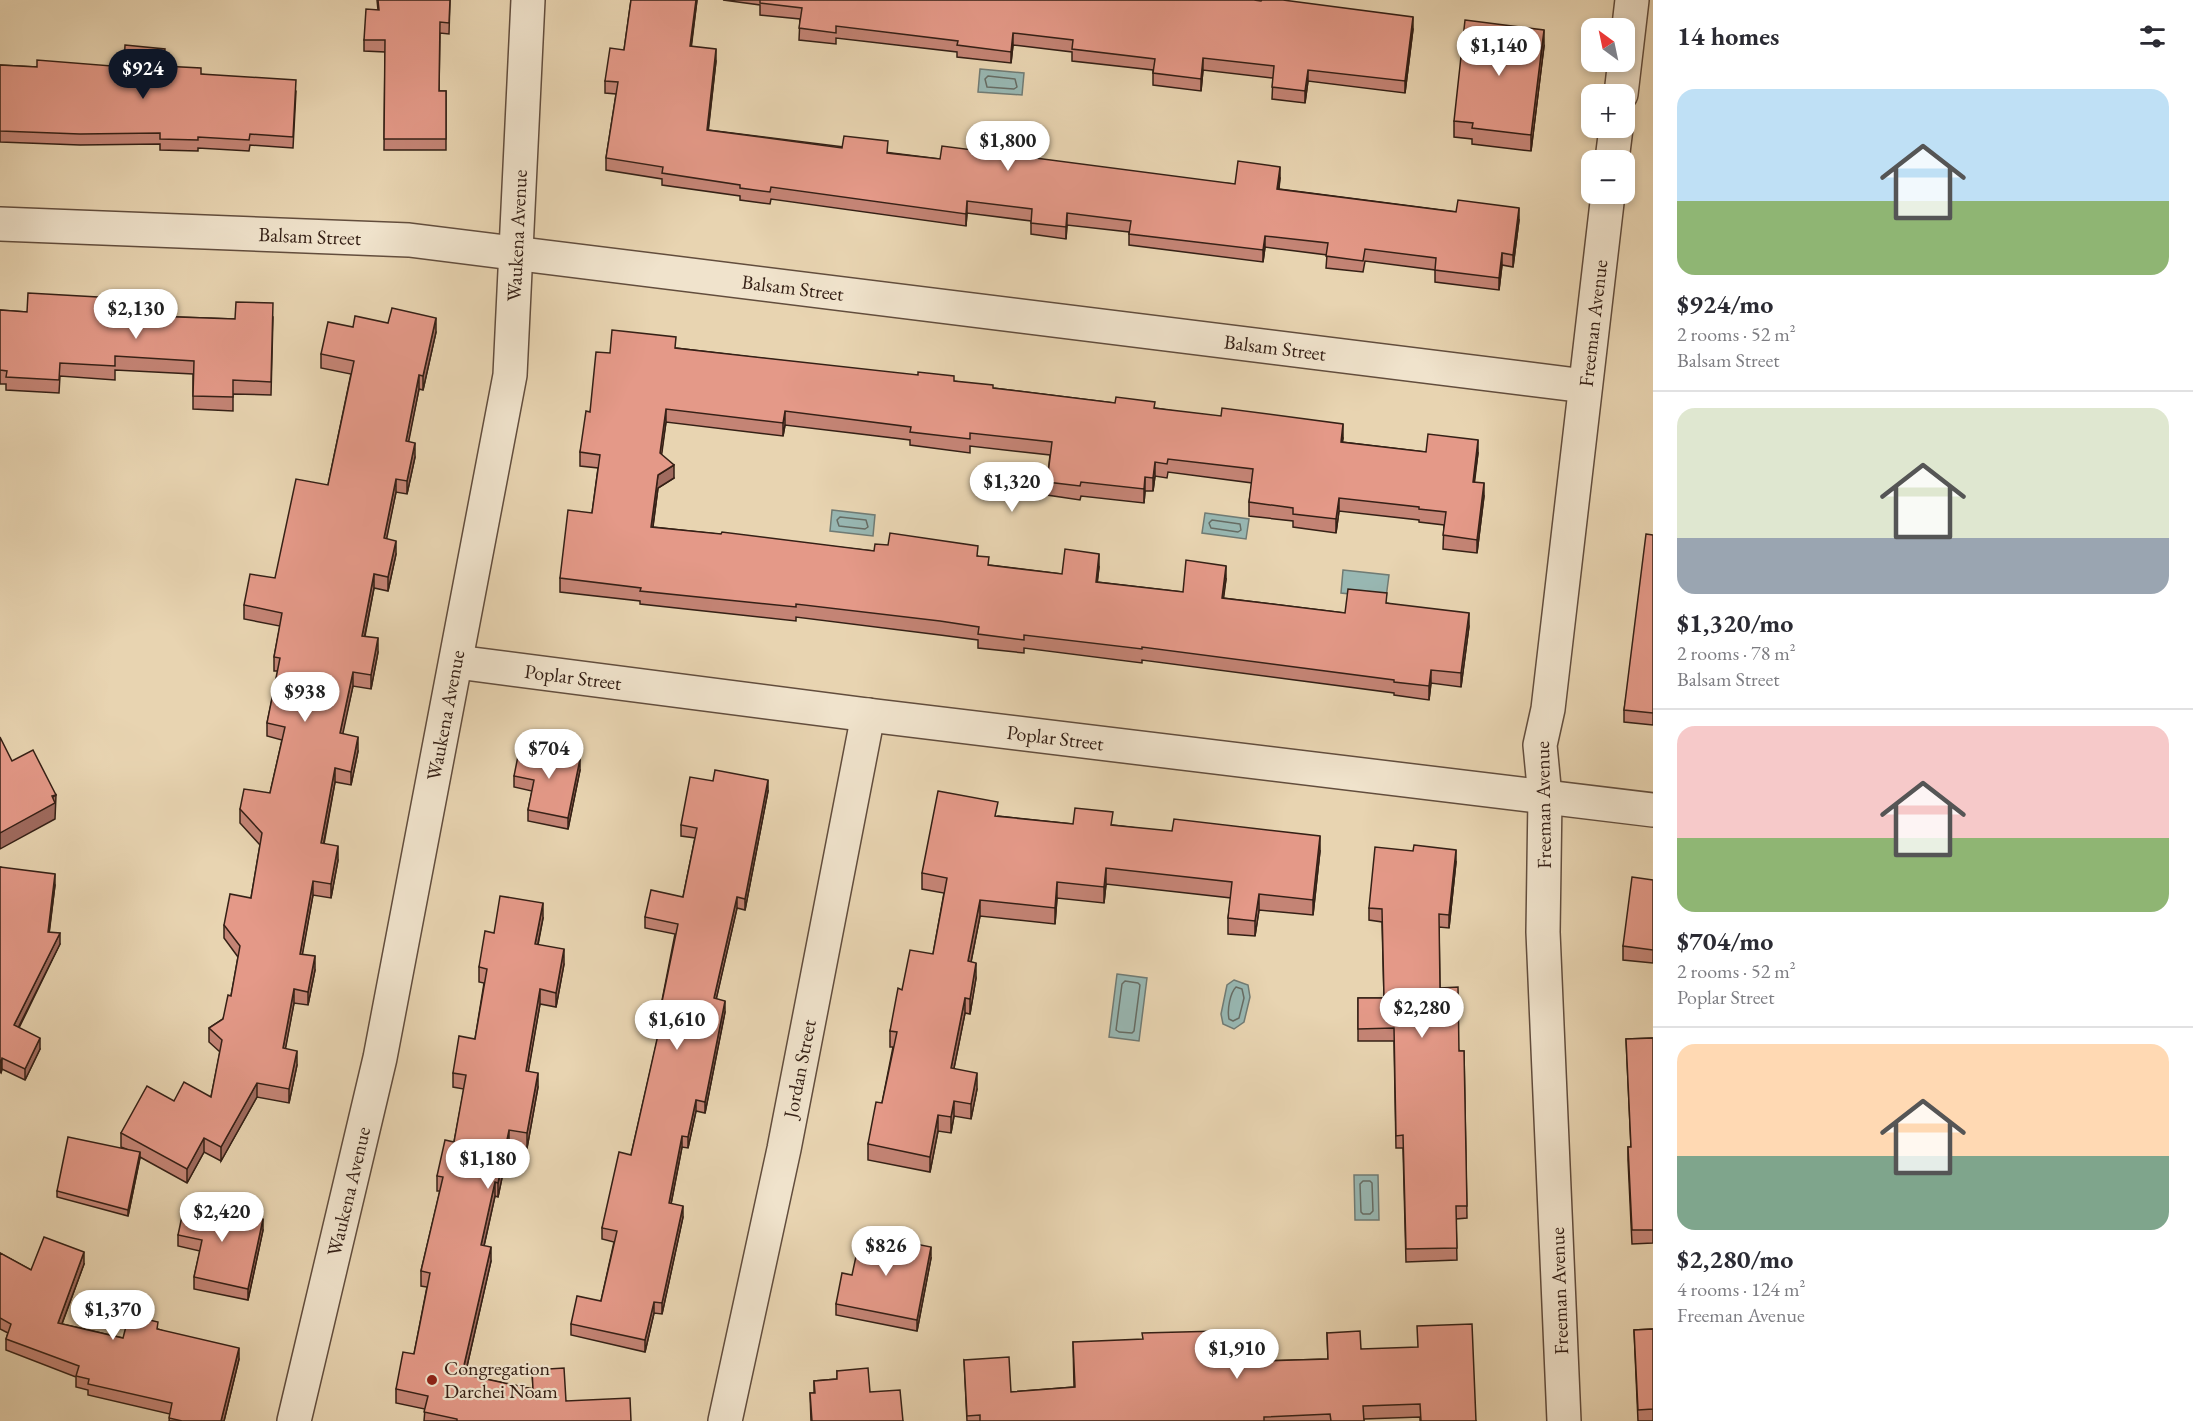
<!DOCTYPE html>
<html lang="en">
<head>
<meta charset="utf-8">
<style>
	:root { --surface:#fff; --page:#f2f2f3; --text:#2b2b33; --muted:#7c7c81; --line:#e1e1e2; --accent:#111827 }
	body { margin:0; font-family:"EB Garamond",serif; background:var(--page); color:var(--text); height:100vh; display:flex; flex-direction:column; font-size:22px; white-space:nowrap }
	* { box-sizing:border-box; margin:0 }
	p { font-size:20px; color:var(--muted) }
	.icon { flex:none; width:33px; height:33px; fill:none; stroke:currentColor; stroke-width:2; stroke-linecap:round; stroke-linejoin:round }
	.map { position:relative; flex:1; overflow:hidden }
	.sheet { display:flex; flex-direction:column; background:var(--surface); width:540px }
	.sheet>* { flex:none }
	.needle { width:39px; rotate:327deg }
	.controls { position:absolute; left:1581px; top:18px; display:grid; gap:12px }
	.controls a { display:grid; place-items:center; width:54px; height:54px; border-radius:12px; background:var(--surface); box-shadow:0 3px 9px #0003; font-size:30px }
	.price { position:absolute; translate:-50% -51px; padding:0 14px; border-radius:21px; background:#fff; color:#222; font-size:20px; line-height:39px; filter:drop-shadow(0 2px 3px #0008) }
	.price::after { content:''; position:absolute; left:50%; top:36px; width:18px; height:14px; margin-left:-9px; background:inherit; clip-path:polygon(0 0,100% 0,50% 100%) }
	.price.selected { background:var(--accent); color:#fff }
	ul { padding:0; list-style:none }
	li { display:grid; align-content:center; gap:12px; height:318px; padding:0 24px }
	li+li { border-top:2px solid var(--line) }
	li span { display:grid; place-items:center; height:186px; border-radius:18px; color:#555 }
	li>.icon { margin-inline-start:auto }
	span .icon { width:108px; height:108px; fill:#fffc; stroke-width:1 }
	li b { font-size:26px }
	h2 { display:flex; justify-content:space-between; align-items:center; height:72px; padding:0 24px; font-size:26px }
	main { display:flex; flex:1; min-height:0 }
	.map>svg:first-child { display:block }
	.water { fill:#98b7b2; stroke:#707b74; stroke-width:1.5 }
	.lines { fill:none; stroke-linecap:round; stroke-linejoin:round }
	.shore { stroke:#666c64; stroke-width:1.5 }
	.minor-casing { stroke:#624d3d; stroke-width:36 }
	.minor { stroke:#f0e3cc; stroke-width:33 }
	.wall { fill:#c48475; stroke:#352016; stroke-width:1.5 }
	.shaded-wall { fill:#a06b5f; stroke:#352016; stroke-width:1.5 }
	.building { fill:#e49988; stroke:#352016; stroke-width:1.5 }
	.poi-dot { fill:#8f2418; stroke:#f0e3cc; stroke-width:2 }
	.labels { text-anchor:middle; dominant-baseline:central; stroke-width:4.5; stroke-linejoin:round; paint-order:stroke }
	.street-label { font-size:20px; fill:#352016; stroke:#f0e3cc }
	.poi-label { font-size:20px; fill:#352016; stroke:#f0e3cc; text-anchor:start }
</style>
</head>
<body>
<main>
<div class="map">
<svg width="1653" height="1421" viewBox="0 0 1653 1421">
	<rect width="100%" height="100%" fill="#e8d4b1"/>
	<filter id="stains"><feTurbulence type="fractalNoise" baseFrequency=".00333" numOctaves="4"/><feColorMatrix values="0 0 0 0 .2 0 0 0 0 .09 0 0 0 0 .02 0 0 0 .5 -.17"/></filter>
	<radialGradient id="worn" r=".72"><stop offset=".6" stop-color="#630" stop-opacity="0"/><stop offset="1" stop-color="#630" stop-opacity=".3"/></radialGradient>
	<!-- water -->
	<g class="water">
		<path d="M 980,69 L 1024,73 L 1022,95 L 978,92 Z"/>
		<path d="M 832,510 L 875,515 L 873,536 L 830,531 Z"/>
		<path d="M 1205,513 L 1249,519 L 1246,539 L 1202,533 Z"/>
		<path d="M 1343,570 L 1389,575 L 1386,598 L 1341,593 Z"/>
		<path d="M 1117,974 L 1147,978 L 1139,1041 L 1109,1037 Z"/>
		<path d="M 1234,980 L 1248,985 L 1250,997 L 1244,1022 L 1234,1029 L 1223,1024 L 1221,1014 L 1227,985 Z"/>
		<path d="M 1354,1175 L 1378,1175 L 1379,1220 L 1355,1220 Z"/>
	</g>
	<g class="lines">
		<!-- shore -->
		<g class="shore">
			<path d="M 988,76 L 1015,79 L 1017,87 L 1014,89 L 987,87 L 985,79 Z"/>
			<path d="M 840,517 L 866,520 L 868,527 L 865,529 L 839,526 L 837,520 Z"/>
			<path d="M 1212,520 L 1240,524 L 1241,530 L 1238,532 L 1211,528 L 1209,523 Z"/>
			<path d="M 1125,981 L 1138,983 L 1140,985 L 1134,1031 L 1132,1033 L 1119,1032 L 1116,1030 L 1122,984 Z"/>
			<path d="M 1236,987 L 1242,989 L 1244,998 L 1239,1018 L 1233,1021 L 1229,1019 C 1227,1010 1230,993 1236,987 Z"/>
			<path d="M 1363,1181 L 1370,1181 L 1372,1183 L 1373,1211 L 1370,1214 L 1363,1214 L 1361,1212 L 1360,1184 Z"/>
		</g>
		<defs>
			<g id="minor">
				<path d="M 1621,94 L 1632,0"/>
				<path d="M 1612,160 L 1616,128"/>
				<path id="s1" d="M 0,224 L 409,240 L 1585,386"/>
				<path id="s2" d="M 457,662 L 868,715 L 1653,810"/>
				<path id="s3" d="M 294,1421 L 380,1058 L 510,375 L 528,0"/>
				<path id="s4" d="M 725,1421 L 784,1149 L 868,715"/>
				<path id="s5" d="M 1564,1421 L 1543,932 L 1545,797 L 1540,745 L 1548,709 L 1608,194"/>
			</g>
		</defs>
		<!-- minor casing -->
		<use href="#minor" class="minor-casing"/>
		<!-- minor -->
		<use href="#minor" class="minor"/>
	</g>
	<!-- wall -->
	<g class="wall">
		<path d="M 377,0 L 450,0 L 449,34 L 440,33 L 439,91 L 446,91 L 446,150 L 384,150 L 385,52 L 364,51 L 364,40 L 378,10 Z"/>
		<path d="M 631,0 L 697,0 L 691,46 L 716,61 L 708,130 L 940,159 L 1235,184 L 1280,178 L 1279,189 L 1519,220 L 1513,267 L 1502,265 L 1499,290 L 1435,282 L 1435,270 L 1365,261 L 1363,272 L 1326,268 L 1327,255 L 1265,247 L 1263,262 L 1129,245 L 1129,232 L 1067,225 L 1066,239 L 1031,234 L 1031,221 L 967,213 L 966,226 L 771,199 L 770,204 L 740,200 L 740,196 L 662,185 L 662,179 L 606,170 L 606,158 L 616,94 L 605,93 L 605,81 L 624,50 Z"/>
		<path d="M 723,0 L 1254,0 L 1413,29 L 1405,93 L 1308,81 L 1305,103 L 1272,99 L 1273,78 L 1203,70 L 1201,91 L 1153,85 L 1153,70 L 1072,61 L 1072,52 L 1013,45 L 1011,63 L 957,57 L 957,52 L 836,38 L 836,44 L 799,40 L 800,19 L 760,15 L 760,5 Z"/>
		<path d="M 1544,46 L 1531,151 L 1472,144 L 1472,139 L 1454,137 L 1454,121 Z"/>
		<path d="M 165,60 L 164,66 L 201,74 L 296,91 L 293,148 L 250,145 L 249,151 L 198,148 L 198,151 L 160,150 L 160,144 L 80,145 L 0,142 L 0,65 L 37,67 L 124,67 Z"/>
		<path d="M 133,306 L 150,316 L 235,319 L 273,317 L 271,395 L 233,394 L 233,411 L 193,409 L 193,374 L 115,370 L 115,380 L 60,376 L 59,393 L 6,390 L 6,384 L 0,384 L 0,310 L 27,312 Z"/>
		<path d="M 388,323 L 436,332 L 423,390 L 419,389 L 408,442 L 415,457 L 407,494 L 396,492 L 386,539 L 396,554 L 388,591 L 374,588 L 365,636 L 378,652 L 371,689 L 353,686 L 342,734 L 358,751 L 351,785 L 335,782 L 324,844 L 338,860 L 331,898 L 313,895 L 302,954 L 315,970 L 308,1005 L 294,1003 L 285,1049 L 297,1065 L 289,1103 L 257,1097 L 221,1161 L 204,1152 L 187,1183 L 140,1157 L 128,1216 L 57,1197 L 57,1191 L 126,1149 L 121,1147 L 121,1133 L 174,1101 L 211,1097 L 220,1052 L 209,1042 L 209,1028 L 223,1019 L 231,996 L 238,957 L 224,938 L 224,925 L 251,898 L 260,845 L 240,823 L 240,809 L 270,793 L 282,740 L 267,736 L 267,723 L 278,671 L 274,671 L 274,657 L 280,626 L 244,619 L 244,605 L 275,578 L 328,485 L 351,374 L 321,368 L 321,354 L 353,327 Z"/>
		<path d="M 676,348 L 954,381 L 993,388 L 1155,408 L 1343,438 L 1342,442 L 1426,452 L 1478,453 L 1474,482 L 1484,496 L 1477,553 L 1443,549 L 1444,525 L 1419,522 L 1419,520 L 1339,511 L 1336,533 L 1293,527 L 1293,521 L 1249,516 L 1249,502 L 1252,483 L 1168,472 L 1167,478 L 1155,476 L 1153,491 L 1145,491 L 1144,503 L 1081,496 L 1080,500 L 1047,495 L 1047,482 L 1050,455 L 970,446 L 970,453 L 910,445 L 910,440 L 785,425 L 783,436 L 666,422 L 661,455 L 674,478 L 658,488 L 653,527 L 874,551 L 978,556 L 989,565 L 1062,574 L 1099,567 L 1097,582 L 1183,592 L 1226,579 L 1223,598 L 1345,613 L 1387,603 L 1469,626 L 1461,687 L 1431,683 L 1429,700 L 1394,695 L 1394,693 L 1142,660 L 1142,663 L 1024,648 L 1024,653 L 978,648 L 978,640 L 940,635 L 796,617 L 796,621 L 640,604 L 640,601 L 560,592 L 560,578 L 592,513 L 598,468 L 580,466 L 580,452 L 590,412 L 610,353 Z"/>
		<path d="M 1653,535 L 1653,725 L 1624,722 L 1624,710 Z"/>
		<path d="M 580,770 L 568,829 L 528,821 L 528,810 L 532,791 L 514,787 L 514,776 Z"/>
		<path d="M 768,791 L 745,910 L 737,908 L 716,999 L 725,1012 L 705,1113 L 696,1111 L 688,1148 L 682,1147 L 671,1204 L 683,1217 L 662,1314 L 654,1313 L 645,1352 L 571,1335 L 571,1324 L 601,1301 L 614,1242 L 602,1239 L 602,1228 L 631,1155 L 658,1037 L 657,1026 L 675,934 L 645,928 L 645,917 L 683,897 L 695,838 L 681,836 L 681,825 Z"/>
		<path d="M 998,816 L 1073,824 L 1113,825 L 1320,851 L 1313,915 L 1259,910 L 1255,936 L 1228,934 L 1228,918 L 1231,898 L 1106,884 L 1104,903 L 1057,898 L 1055,924 L 980,916 L 971,962 L 976,978 L 970,1014 L 965,1013 L 954,1068 L 977,1089 L 971,1119 L 954,1116 L 951,1133 L 938,1131 L 930,1172 L 868,1160 L 868,1144 L 882,1103 L 893,1047 L 890,1047 L 890,1031 L 902,990 L 933,954 L 944,893 L 922,889 L 922,873 Z"/>
		<path d="M 1456,862 L 1449,928 L 1439,927 L 1440,988 L 1459,1051 L 1464,1051 L 1467,1218 L 1456,1219 L 1457,1260 L 1406,1262 L 1403,1148 L 1396,1148 L 1394,1041 L 1358,1041 L 1358,998 L 1384,998 L 1382,922 L 1369,920 L 1369,908 Z"/>
		<path d="M 0,867 L 55,885 L 49,932 L 60,944 L 19,1028 L 40,1049 L 25,1080 L 2,1069 L 1,1073 L 0,1072 Z"/>
		<path d="M 1653,880 L 1653,963 L 1623,960 L 1623,946 Z"/>
		<path d="M 543,918 L 538,945 L 564,964 L 556,1007 L 540,1004 L 528,1071 L 538,1087 L 527,1148 L 509,1144 L 498,1197 L 495,1196 L 484,1246 L 491,1261 L 465,1375 L 533,1389 L 532,1370 L 566,1401 L 631,1421 L 424,1421 L 425,1409 L 396,1403 L 396,1389 L 414,1354 L 427,1287 L 421,1286 L 421,1271 L 440,1191 L 437,1191 L 437,1176 L 454,1142 L 464,1089 L 453,1087 L 453,1073 L 475,1039 L 484,983 L 479,982 L 479,967 L 494,933 Z"/>
		<path d="M 1653,1038 L 1653,1243 L 1632,1244 L 1628,1160 L 1628,1147 L 1631,1147 L 1626,1039 Z"/>
		<path d="M 263,1230 L 248,1300 L 194,1289 L 194,1277 L 200,1251 L 178,1246 L 178,1235 Z"/>
		<path d="M 0,1253 L 31,1270 L 84,1264 L 62,1324 L 123,1338 L 158,1329 L 239,1359 L 224,1421 L 169,1421 L 170,1414 L 88,1395 L 88,1390 L 76,1387 L 76,1377 L 6,1350 L 6,1339 L 8,1333 L 0,1329 Z"/>
		<path d="M 931,1258 L 917,1331 L 836,1315 L 836,1304 L 852,1275 Z"/>
		<path d="M 1653,1329 L 1653,1421 L 1638,1421 L 1634,1330 Z"/>
		<path d="M 1327,1333 L 1361,1349 L 1476,1421 L 1420,1421 L 1420,1417 L 1364,1419 L 1364,1421 L 967,1421 L 964,1360 L 1011,1392 L 1074,1387 L 1073,1342 L 1261,1361 L 1328,1359 Z"/>
		<path d="M 837,1371 L 870,1392 L 903,1421 L 811,1421 L 810,1393 L 814,1393 L 814,1381 L 837,1379 Z"/>
	</g>
	<!-- shaded-wall -->
	<g class="shaded-wall">
		<path d="M 696,0 L 697,0 L 690,58 L 690,46 Z"/>
		<path d="M 1413,17 L 1413,29 L 1405,93 L 1405,81 Z"/>
		<path d="M 1544,30 L 1544,46 L 1531,151 L 1531,135 Z"/>
		<path d="M 1013,33 L 1013,45 L 1011,63 L 1011,52 Z"/>
		<path d="M 716,49 L 716,61 L 707,142 L 707,130 Z"/>
		<path d="M 1203,58 L 1203,70 L 1201,91 L 1201,79 Z"/>
		<path d="M 1308,70 L 1308,81 L 1305,103 L 1305,91 Z"/>
		<path d="M 1280,167 L 1280,178 L 1277,201 L 1277,189 Z"/>
		<path d="M 967,201 L 967,213 L 966,226 L 966,214 Z"/>
		<path d="M 1519,208 L 1519,220 L 1513,267 L 1513,255 Z"/>
		<path d="M 1067,213 L 1067,225 L 1066,239 L 1066,227 Z"/>
		<path d="M 1265,236 L 1265,247 L 1263,262 L 1263,250 Z"/>
		<path d="M 1502,253 L 1502,265 L 1499,290 L 1499,278 Z"/>
		<path d="M 436,318 L 436,332 L 423,390 L 423,376 Z"/>
		<path d="M 419,375 L 419,389 L 406,455 L 406,441 Z"/>
		<path d="M 666,409 L 666,422 L 660,467 L 660,453 Z"/>
		<path d="M 785,411 L 785,425 L 783,436 L 783,423 Z"/>
		<path d="M 1343,424 L 1343,438 L 1341,456 L 1341,442 Z"/>
		<path d="M 1478,440 L 1478,453 L 1473,495 L 1473,482 Z"/>
		<path d="M 415,443 L 415,457 L 407,494 L 407,481 Z"/>
		<path d="M 1155,462 L 1155,476 L 1153,491 L 1153,478 Z"/>
		<path d="M 674,465 L 674,478 L 658,488 L 651,540 L 651,527 L 658,475 Z"/>
		<path d="M 1145,477 L 1145,491 L 1144,503 L 1144,489 Z"/>
		<path d="M 396,479 L 396,492 L 384,552 L 384,538 Z"/>
		<path d="M 1484,483 L 1484,496 L 1477,553 L 1477,540 Z"/>
		<path d="M 1339,498 L 1339,511 L 1336,533 L 1336,519 Z"/>
		<path d="M 396,541 L 396,554 L 388,591 L 388,577 Z"/>
		<path d="M 1099,554 L 1099,567 L 1096,595 L 1096,582 Z"/>
		<path d="M 1226,566 L 1226,579 L 1222,611 L 1222,598 Z"/>
		<path d="M 374,574 L 374,588 L 362,649 L 362,636 Z"/>
		<path d="M 1469,613 L 1469,626 L 1461,687 L 1461,673 Z"/>
		<path d="M 378,638 L 378,652 L 371,689 L 371,675 Z"/>
		<path d="M 1431,670 L 1431,683 L 1429,700 L 1429,686 Z"/>
		<path d="M 353,672 L 353,686 L 340,747 L 340,733 Z"/>
		<path d="M 358,737 L 358,751 L 351,785 L 351,772 Z"/>
		<path d="M 580,759 L 580,770 L 568,829 L 568,818 Z"/>
		<path d="M 335,768 L 335,782 L 321,857 L 321,843 Z"/>
		<path d="M 768,780 L 768,791 L 745,910 L 745,899 Z"/>
		<path d="M 56,795 L 55,819 L 0,849 L 0,833 Z"/>
		<path d="M 1320,836 L 1320,851 L 1313,915 L 1313,900 Z"/>
		<path d="M 338,846 L 338,860 L 331,898 L 331,884 Z"/>
		<path d="M 1456,850 L 1456,862 L 1449,928 L 1449,915 Z"/>
		<path d="M 1106,868 L 1106,884 L 1104,903 L 1104,887 Z"/>
		<path d="M 55,874 L 55,885 L 48,943 L 48,932 Z"/>
		<path d="M 313,881 L 313,895 L 300,968 L 300,954 Z"/>
		<path d="M 1057,882 L 1057,898 L 1055,924 L 1055,908 Z"/>
		<path d="M 1259,894 L 1259,910 L 1255,936 L 1255,921 Z"/>
		<path d="M 737,897 L 737,908 L 714,1009 L 714,998 Z"/>
		<path d="M 980,900 L 980,916 L 968,977 L 968,961 Z"/>
		<path d="M 543,903 L 543,918 L 535,958 L 535,944 Z"/>
		<path d="M 60,933 L 60,944 L 14,1036 L 14,1025 Z"/>
		<path d="M 564,949 L 564,964 L 556,1007 L 556,993 Z"/>
		<path d="M 315,956 L 315,970 L 308,1005 L 308,992 Z"/>
		<path d="M 976,963 L 976,978 L 970,1014 L 970,999 Z"/>
		<path d="M 294,989 L 294,1003 L 283,1062 L 283,1048 Z"/>
		<path d="M 540,989 L 540,1004 L 526,1085 L 526,1071 Z"/>
		<path d="M 965,998 L 965,1013 L 951,1083 L 951,1068 Z"/>
		<path d="M 725,1001 L 725,1012 L 705,1113 L 705,1102 Z"/>
		<path d="M 40,1038 L 40,1049 L 25,1080 L 25,1069 Z"/>
		<path d="M 297,1051 L 297,1065 L 289,1103 L 289,1089 Z"/>
		<path d="M 2,1058 L 2,1069 L 1,1073 L 1,1062 Z"/>
		<path d="M 538,1073 L 538,1087 L 527,1148 L 527,1133 Z"/>
		<path d="M 977,1073 L 977,1089 L 971,1119 L 971,1104 Z"/>
		<path d="M 257,1083 L 257,1097 L 221,1161 L 221,1147 Z"/>
		<path d="M 696,1100 L 696,1111 L 688,1148 L 688,1137 Z"/>
		<path d="M 954,1101 L 954,1116 L 951,1133 L 951,1117 Z"/>
		<path d="M 938,1115 L 938,1131 L 930,1172 L 930,1157 Z"/>
		<path d="M 509,1130 L 509,1144 L 498,1197 L 498,1183 Z"/>
		<path d="M 682,1136 L 682,1147 L 669,1214 L 669,1203 Z"/>
		<path d="M 204,1138 L 204,1152 L 187,1183 L 187,1169 Z"/>
		<path d="M 140,1152 L 140,1158 L 128,1216 L 128,1210 Z"/>
		<path d="M 495,1182 L 495,1196 L 481,1259 L 481,1245 Z"/>
		<path d="M 683,1206 L 683,1217 L 662,1314 L 662,1303 Z"/>
		<path d="M 263,1219 L 263,1230 L 248,1300 L 248,1289 Z"/>
		<path d="M 491,1247 L 491,1261 L 462,1388 L 462,1374 Z"/>
		<path d="M 931,1247 L 931,1258 L 917,1331 L 917,1320 Z"/>
		<path d="M 84,1252 L 84,1264 L 58,1334 L 58,1323 Z"/>
		<path d="M 654,1302 L 654,1313 L 645,1352 L 645,1340 Z"/>
		<path d="M 239,1348 L 239,1359 L 224,1421 L 221,1421 Z"/>
	</g>
	<!-- building -->
	<g class="building">
		<path d="M 378,0 L 450,0 L 449,23 L 440,22 L 439,91 L 446,91 L 446,139 L 384,139 L 385,40 L 364,40 L 366,9 L 379,10 Z"/>
		<path d="M 631,0 L 696,0 L 690,46 L 716,49 L 707,130 L 842,148 L 844,136 L 888,141 L 887,153 L 940,159 L 942,146 L 1235,184 L 1238,161 L 1280,167 L 1277,189 L 1456,212 L 1458,200 L 1519,208 L 1513,255 L 1502,253 L 1499,278 L 1435,270 L 1436,258 L 1365,249 L 1363,261 L 1326,256 L 1328,243 L 1265,236 L 1263,250 L 1129,234 L 1131,221 L 1067,213 L 1066,227 L 1031,223 L 1032,209 L 967,201 L 966,214 L 771,187 L 770,192 L 740,188 L 740,185 L 662,173 L 663,167 L 606,158 L 618,82 L 605,81 L 610,48 L 624,50 Z"/>
		<path d="M 760,0 L 1254,0 L 1261,1 L 1262,0 L 1283,0 L 1413,17 L 1405,81 L 1308,70 L 1305,91 L 1272,87 L 1274,66 L 1203,58 L 1201,79 L 1153,73 L 1155,59 L 1072,49 L 1073,40 L 1013,33 L 1011,52 L 957,45 L 958,41 L 836,26 L 836,33 L 799,28 L 802,8 L 760,3 Z"/>
		<path d="M 1465,20 L 1544,30 L 1531,135 L 1472,128 L 1473,123 L 1454,121 Z"/>
		<path d="M 125,45 L 165,49 L 163,66 L 201,68 L 201,74 L 296,80 L 293,137 L 250,134 L 249,140 L 198,137 L 198,140 L 160,139 L 160,133 L 80,134 L 0,131 L 0,65 L 37,67 L 37,60 L 124,67 Z"/>
		<path d="M 28,293 L 133,299 L 133,306 L 150,307 L 150,316 L 235,319 L 236,302 L 273,303 L 271,382 L 233,380 L 233,397 L 193,396 L 194,361 L 115,356 L 115,366 L 60,363 L 59,380 L 6,377 L 7,371 L 0,370 L 0,310 L 27,312 Z"/>
		<path d="M 392,308 L 436,318 L 423,376 L 419,375 L 406,441 L 415,443 L 407,481 L 396,479 L 384,538 L 396,541 L 388,577 L 374,574 L 362,636 L 378,638 L 371,675 L 353,672 L 340,733 L 358,737 L 351,772 L 335,768 L 321,843 L 338,846 L 331,884 L 313,881 L 300,954 L 315,956 L 308,992 L 294,989 L 283,1048 L 297,1051 L 289,1089 L 257,1083 L 221,1147 L 204,1138 L 187,1169 L 121,1133 L 147,1086 L 174,1101 L 184,1082 L 211,1097 L 222,1040 L 209,1028 L 223,1019 L 228,995 L 231,996 L 240,946 L 224,925 L 230,894 L 251,898 L 262,833 L 240,809 L 244,789 L 270,793 L 285,727 L 267,723 L 280,658 L 274,657 L 282,613 L 244,605 L 250,574 L 275,578 L 296,479 L 328,485 L 354,361 L 321,354 L 328,322 L 353,327 L 355,316 L 388,323 Z"/>
		<path d="M 612,330 L 676,337 L 675,348 L 918,375 L 918,372 L 954,376 L 954,381 L 993,385 L 993,388 L 1115,403 L 1116,397 L 1155,402 L 1154,408 L 1221,416 L 1222,408 L 1343,424 L 1341,442 L 1426,452 L 1428,434 L 1478,440 L 1473,482 L 1484,483 L 1477,540 L 1443,535 L 1446,512 L 1419,509 L 1419,507 L 1339,498 L 1336,519 L 1293,514 L 1293,508 L 1249,502 L 1253,469 L 1168,459 L 1167,464 L 1155,462 L 1153,478 L 1145,477 L 1144,489 L 1081,482 L 1080,486 L 1047,482 L 1052,442 L 970,433 L 970,439 L 910,432 L 911,427 L 785,411 L 783,423 L 666,409 L 660,453 L 674,465 L 658,475 L 651,527 L 721,534 L 722,532 L 874,551 L 875,544 L 888,545 L 890,533 L 978,546 L 977,556 L 989,557 L 988,565 L 1062,574 L 1065,549 L 1099,554 L 1096,582 L 1183,592 L 1186,560 L 1226,566 L 1222,598 L 1345,613 L 1348,589 L 1387,593 L 1386,603 L 1469,613 L 1461,673 L 1431,670 L 1429,686 L 1394,682 L 1394,680 L 1142,647 L 1142,649 L 1024,635 L 1024,640 L 978,634 L 979,627 L 940,621 L 796,604 L 796,607 L 640,591 L 641,588 L 560,578 L 568,510 L 592,513 L 600,455 L 580,452 L 586,411 L 590,412 L 596,352 L 610,353 Z"/>
		<path d="M 1646,534 L 1653,535 L 1653,713 L 1624,710 Z"/>
		<path d="M 0,737 L 12,761 L 33,750 L 56,795 L 52,796 L 55,803 L 0,833 Z"/>
		<path d="M 520,746 L 580,759 L 568,818 L 528,810 L 534,780 L 514,776 Z"/>
		<path d="M 715,770 L 768,780 L 745,899 L 737,897 L 714,998 L 725,1001 L 705,1102 L 696,1100 L 688,1137 L 682,1136 L 669,1203 L 683,1206 L 662,1303 L 654,1302 L 645,1340 L 571,1324 L 577,1296 L 601,1301 L 617,1231 L 602,1228 L 619,1152 L 631,1155 L 660,1026 L 657,1026 L 678,924 L 645,917 L 651,890 L 683,897 L 697,828 L 681,825 L 690,777 L 713,781 Z"/>
		<path d="M 938,791 L 998,802 L 995,816 L 1073,824 L 1075,808 L 1113,812 L 1111,825 L 1172,831 L 1174,819 L 1320,836 L 1313,900 L 1259,894 L 1255,921 L 1228,918 L 1232,882 L 1106,868 L 1104,887 L 1057,882 L 1055,908 L 980,900 L 968,961 L 976,963 L 970,999 L 965,998 L 951,1068 L 977,1073 L 971,1104 L 954,1101 L 951,1117 L 938,1115 L 930,1157 L 868,1144 L 876,1102 L 882,1103 L 897,1032 L 890,1031 L 898,988 L 902,990 L 910,950 L 933,954 L 947,878 L 922,873 Z"/>
		<path d="M 1414,845 L 1456,850 L 1449,915 L 1439,914 L 1440,988 L 1458,987 L 1459,1051 L 1464,1051 L 1467,1206 L 1456,1206 L 1457,1248 L 1406,1249 L 1403,1135 L 1396,1136 L 1394,1028 L 1358,1029 L 1358,998 L 1384,998 L 1382,909 L 1369,908 L 1375,847 L 1413,851 Z"/>
		<path d="M 0,867 L 55,874 L 48,932 L 60,933 L 14,1025 L 40,1038 L 25,1069 L 2,1058 L 1,1062 L 0,1061 Z"/>
		<path d="M 1632,877 L 1653,880 L 1653,950 L 1623,946 Z"/>
		<path d="M 500,896 L 543,903 L 535,944 L 564,949 L 556,993 L 540,989 L 526,1071 L 538,1073 L 527,1133 L 509,1130 L 498,1183 L 495,1182 L 481,1245 L 491,1247 L 462,1374 L 533,1389 L 532,1370 L 564,1368 L 566,1401 L 630,1398 L 631,1421 L 457,1421 L 457,1419 L 424,1412 L 428,1396 L 396,1389 L 403,1352 L 414,1354 L 430,1273 L 421,1271 L 443,1177 L 437,1176 L 445,1140 L 454,1142 L 466,1075 L 453,1073 L 459,1036 L 475,1039 L 487,969 L 479,967 L 485,931 L 494,933 Z"/>
		<path d="M 1653,1038 L 1653,1230 L 1632,1230 L 1628,1147 L 1631,1147 L 1626,1039 Z"/>
		<path d="M 68,1137 L 140,1152 L 128,1210 L 57,1191 Z"/>
		<path d="M 185,1202 L 263,1219 L 248,1289 L 194,1277 L 202,1240 L 178,1235 Z"/>
		<path d="M 861,1233 L 931,1247 L 917,1320 L 836,1304 L 842,1273 L 852,1275 Z"/>
		<path d="M 44,1237 L 84,1252 L 58,1323 L 123,1338 L 129,1315 L 158,1322 L 157,1329 L 239,1348 L 221,1421 L 182,1421 L 169,1418 L 172,1403 L 88,1384 L 89,1379 L 76,1376 L 79,1366 L 6,1339 L 11,1324 L 0,1318 L 0,1253 L 31,1270 Z"/>
		<path d="M 1472,1324 L 1476,1421 L 1421,1421 L 1420,1404 L 1363,1406 L 1364,1421 L 1331,1421 L 1330,1414 L 1264,1417 L 1264,1421 L 980,1421 L 980,1415 L 967,1416 L 964,1360 L 1009,1357 L 1011,1392 L 1075,1387 L 1073,1342 L 1143,1339 L 1142,1333 L 1260,1330 L 1261,1361 L 1328,1359 L 1327,1333 L 1360,1331 L 1361,1349 L 1418,1347 L 1417,1326 Z"/>
		<path d="M 1653,1329 L 1653,1409 L 1638,1410 L 1634,1330 Z"/>
		<path d="M 868,1368 L 870,1392 L 900,1390 L 903,1421 L 812,1421 L 810,1393 L 815,1393 L 814,1381 L 837,1379 L 837,1371 Z"/>
	</g>
	<!-- markers -->
	<circle class="poi-dot" cx="432" cy="1380" r="6"/>
	<g class="labels">
		<!-- street labels -->
		<g class="street-label">
			<text stroke="none"><textPath href="#s1" startOffset="310">Balsam Street</textPath></text>
			<text stroke="none"><textPath href="#s3" startOffset="1208">Waukena Avenue</textPath></text>
			<text stroke="none"><textPath href="#s1" startOffset="796">Balsam Street</textPath></text>
			<text stroke="none"><textPath href="#s5" startOffset="1102">Freeman Avenue</textPath></text>
			<text stroke="none"><textPath href="#s1" startOffset="1282">Balsam Street</textPath></text>
			<text stroke="none"><textPath href="#s2" startOffset="117">Poplar Street</textPath></text>
			<text stroke="none"><textPath href="#s3" startOffset="722">Waukena Avenue</textPath></text>
			<text stroke="none"><textPath href="#s2" startOffset="603">Poplar Street</textPath></text>
			<text transform="translate(1543 805) rotate(-91)">Freeman Avenue</text>
			<text stroke="none"><textPath href="#s4" startOffset="360">Jordan Street</textPath></text>
			<text stroke="none"><textPath href="#s3" startOffset="236">Waukena Avenue</textPath></text>
			<text transform="translate(1559 1291) rotate(-92)">Freeman Avenue</text>
		</g>
		<!-- poi labels -->
		<g class="poi-label">
			<text x="444" y="1368">Congregation<tspan x="444" dy="23">Darchei Noam</tspan></text>
		</g>
	</g>
	<rect width="100%" height="100%" filter="url(#stains)"/>
	<rect width="100%" height="100%" fill="url(#worn)"/>
</svg>
<div class="controls">
<a><svg class="needle" viewBox="-14 -14 28 28"><path d="M0-13l5 13h-10z" fill="#e53935"/><path d="M0 13l5-13h-10z" fill="#7c7c81"/></svg></a>
<a>+</a>
<a>−</a>
</div>
<b class="price" style="left:1499px;top:77px">$1,140</b>
<b class="price selected" style="left:143px;top:100px">$924</b>
<b class="price" style="left:1008px;top:172px">$1,800</b>
<b class="price" style="left:136px;top:340px">$2,130</b>
<b class="price" style="left:1012px;top:513px">$1,320</b>
<b class="price" style="left:305px;top:723px">$938</b>
<b class="price" style="left:549px;top:780px">$704</b>
<b class="price" style="left:1422px;top:1039px">$2,280</b>
<b class="price" style="left:677px;top:1051px">$1,610</b>
<b class="price" style="left:488px;top:1190px">$1,180</b>
<b class="price" style="left:222px;top:1243px">$2,420</b>
<b class="price" style="left:886px;top:1277px">$826</b>
<b class="price" style="left:113px;top:1341px">$1,370</b>
<b class="price" style="left:1237px;top:1380px">$1,910</b>
</div>
<section class="sheet">
<h2>14 homes<svg class="icon" aria-label="filters" viewBox="0 0 24 24"><path d="M4 7h16M4 17h16"/><circle cx="9" cy="7" r="2"/><circle cx="15" cy="17" r="2"/></svg></h2>
<ul>
<li><span style="background:linear-gradient(#bfe0f5 60%,#8fb573 0)"><svg class="icon" aria-label="home" viewBox="0 0 24 24"><path d="M3 11l9-7 9 7M6 9v11h12V9"/></svg></span><div><b>$924/mo</b><p>2 rooms · 52 m²</p><p>Balsam Street</p></div></li>
<li><span style="background:linear-gradient(#dfe7d0 70%,#9aa5b1 0)"><svg class="icon" aria-label="home" viewBox="0 0 24 24"><path d="M3 11l9-7 9 7M6 9v11h12V9"/></svg></span><div><b>$1,320/mo</b><p>2 rooms · 78 m²</p><p>Balsam Street</p></div></li>
<li><span style="background:linear-gradient(#f6c9c9 60%,#8fb573 0)"><svg class="icon" aria-label="home" viewBox="0 0 24 24"><path d="M3 11l9-7 9 7M6 9v11h12V9"/></svg></span><div><b>$704/mo</b><p>2 rooms · 52 m²</p><p>Poplar Street</p></div></li>
<li><span style="background:linear-gradient(#ffd9b3 60%,#7fa58c 0)"><svg class="icon" aria-label="home" viewBox="0 0 24 24"><path d="M3 11l9-7 9 7M6 9v11h12V9"/></svg></span><div><b>$2,280/mo</b><p>4 rooms · 124 m²</p><p>Freeman Avenue</p></div></li>
</ul>
</section>
</main>
</body>
</html>
